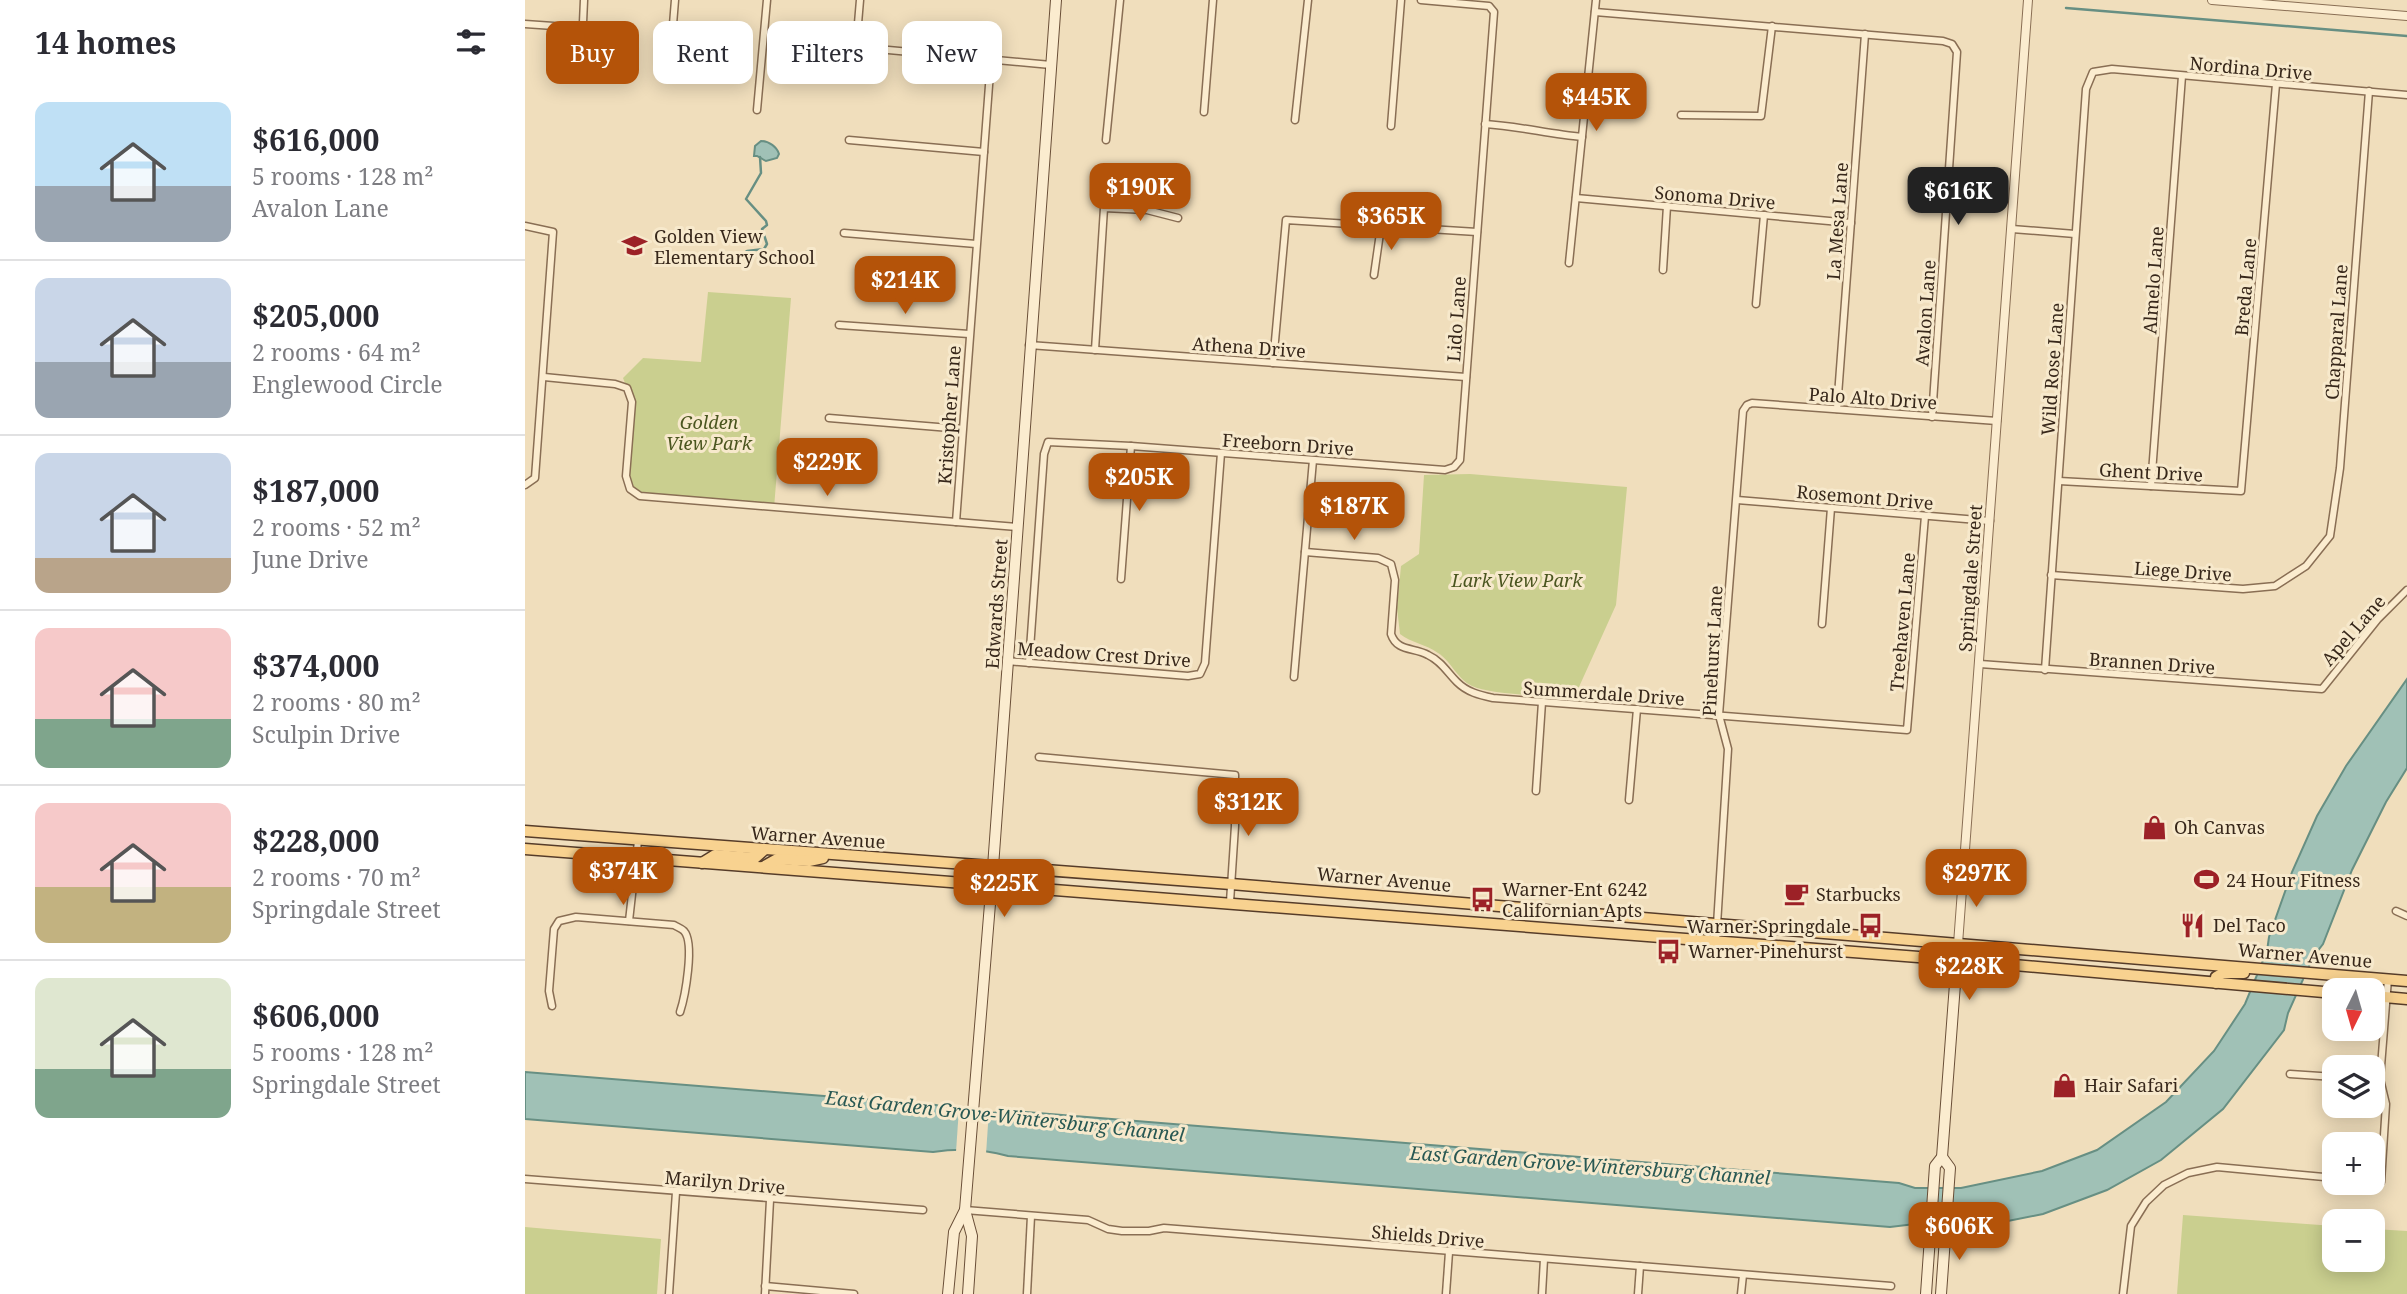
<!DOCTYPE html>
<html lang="en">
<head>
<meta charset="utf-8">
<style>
	:root { --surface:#fff; --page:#f7f7f7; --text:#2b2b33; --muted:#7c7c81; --line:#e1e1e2; --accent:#b45309 }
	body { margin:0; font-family:"Noto Serif",serif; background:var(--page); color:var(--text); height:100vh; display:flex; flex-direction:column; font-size:26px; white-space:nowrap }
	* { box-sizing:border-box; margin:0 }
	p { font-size:23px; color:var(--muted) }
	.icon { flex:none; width:38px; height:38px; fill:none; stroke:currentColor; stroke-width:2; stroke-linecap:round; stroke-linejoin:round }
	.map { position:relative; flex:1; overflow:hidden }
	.details { display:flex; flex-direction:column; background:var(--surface); width:525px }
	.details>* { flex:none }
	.guide { position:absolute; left:21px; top:21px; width:665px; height:63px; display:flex; gap:14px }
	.needle { width:46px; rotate:185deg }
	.tools { position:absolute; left:1797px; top:978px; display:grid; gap:14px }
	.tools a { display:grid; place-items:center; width:63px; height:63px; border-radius:14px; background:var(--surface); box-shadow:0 4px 18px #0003; font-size:35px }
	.price { position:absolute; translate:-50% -60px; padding:0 16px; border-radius:14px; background:var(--accent); color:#fff; font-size:23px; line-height:46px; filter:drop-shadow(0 2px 4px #0008) }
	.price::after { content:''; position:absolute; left:50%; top:42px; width:21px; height:16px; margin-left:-10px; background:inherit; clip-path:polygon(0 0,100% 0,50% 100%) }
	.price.current { background:#222; color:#fff }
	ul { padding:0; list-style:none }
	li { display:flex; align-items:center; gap:21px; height:175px; padding:0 35px }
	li+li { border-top:2px solid var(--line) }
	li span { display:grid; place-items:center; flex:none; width:196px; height:140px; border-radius:14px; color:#555 }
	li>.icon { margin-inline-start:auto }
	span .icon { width:84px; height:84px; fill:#fffc; stroke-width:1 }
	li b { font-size:30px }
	h2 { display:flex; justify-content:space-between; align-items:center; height:84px; padding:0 35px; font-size:30px }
	.tag { padding:0 24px; border-radius:14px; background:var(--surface); box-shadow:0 4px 18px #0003; font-size:24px; line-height:63px }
	.tag.current { background:var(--accent); color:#fff }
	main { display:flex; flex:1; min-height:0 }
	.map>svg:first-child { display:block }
	.green { fill:#cacf8f }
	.water { fill:#a0c1b6; stroke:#678f83; stroke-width:2 }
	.pier { fill:#f0debc }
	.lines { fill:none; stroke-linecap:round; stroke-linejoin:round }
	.stream { stroke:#678f83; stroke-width:2.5 }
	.minor-casing { stroke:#896e54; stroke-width:9 }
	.tertiary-casing { stroke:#896e54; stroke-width:10 }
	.secondary-casing { stroke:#6a4f38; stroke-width:12 }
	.primary-casing { stroke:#563c29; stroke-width:13 }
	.minor { stroke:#fbeccf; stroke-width:6 }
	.tertiary { stroke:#fbeccf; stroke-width:8 }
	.secondary { stroke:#fbeccf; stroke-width:10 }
	.primary { stroke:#f8d290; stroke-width:10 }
	.labels { text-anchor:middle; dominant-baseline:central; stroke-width:6; stroke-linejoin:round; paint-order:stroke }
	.street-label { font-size:18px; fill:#37271a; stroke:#f7e9cc }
	.poi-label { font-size:18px; fill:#37271a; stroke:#f7e9cc; text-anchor:start }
	.park-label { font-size:18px; font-style:italic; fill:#4a551f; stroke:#f7e9cc }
	.water-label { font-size:19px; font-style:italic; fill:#285853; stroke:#f7e9cc }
</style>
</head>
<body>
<main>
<section class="details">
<h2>14 homes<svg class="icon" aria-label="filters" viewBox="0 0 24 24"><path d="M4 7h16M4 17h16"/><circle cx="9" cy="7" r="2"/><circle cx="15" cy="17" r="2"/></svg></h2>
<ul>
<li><span style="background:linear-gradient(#bfe0f5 60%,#9aa5b1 0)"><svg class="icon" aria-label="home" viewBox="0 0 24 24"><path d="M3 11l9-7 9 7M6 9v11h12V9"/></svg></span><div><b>$616,000</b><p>5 rooms · 128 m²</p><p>Avalon Lane</p></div></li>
<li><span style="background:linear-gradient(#c9d6e8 60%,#9aa5b1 0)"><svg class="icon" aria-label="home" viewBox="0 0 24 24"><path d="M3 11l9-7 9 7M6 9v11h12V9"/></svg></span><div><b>$205,000</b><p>2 rooms · 64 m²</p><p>Englewood Circle</p></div></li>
<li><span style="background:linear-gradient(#c9d6e8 75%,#b9a48a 0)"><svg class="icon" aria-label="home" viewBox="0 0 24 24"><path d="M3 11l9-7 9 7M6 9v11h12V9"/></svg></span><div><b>$187,000</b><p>2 rooms · 52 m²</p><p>June Drive</p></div></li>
<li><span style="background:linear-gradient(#f6c9c9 65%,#7fa58c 0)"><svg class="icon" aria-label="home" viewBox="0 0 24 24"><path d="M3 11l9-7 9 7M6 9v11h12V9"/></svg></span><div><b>$374,000</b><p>2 rooms · 80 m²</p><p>Sculpin Drive</p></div></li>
<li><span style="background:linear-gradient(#f6c9c9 60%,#c2b280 0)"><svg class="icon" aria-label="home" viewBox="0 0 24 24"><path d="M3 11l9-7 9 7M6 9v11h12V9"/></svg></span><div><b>$228,000</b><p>2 rooms · 70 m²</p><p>Springdale Street</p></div></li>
<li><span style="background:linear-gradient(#dfe7d0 65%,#7fa58c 0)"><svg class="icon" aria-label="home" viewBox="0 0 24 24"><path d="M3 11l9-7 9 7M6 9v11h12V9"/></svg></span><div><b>$606,000</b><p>5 rooms · 128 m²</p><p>Springdale Street</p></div></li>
</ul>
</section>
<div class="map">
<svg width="1882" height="1294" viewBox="0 0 1882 1294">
	<rect width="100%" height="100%" fill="#f0debc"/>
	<!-- green -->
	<g class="green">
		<path d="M 183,292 L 266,298 L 249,508 L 115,496 C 87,476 109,433 107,404 C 106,395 101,386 98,378 L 118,358 L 176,362 Z"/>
		<path d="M 945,474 L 1102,487 L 1091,605 L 1049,698 C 1025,696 967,695 947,686 C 932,679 926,661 913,653 C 901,644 886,643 875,634 L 872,608 L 876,566 L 894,554 L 899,475 Z"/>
		<path d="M 1658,1215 L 1809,1226 L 1810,1260 L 1848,1260 L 1848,1229 L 1882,1231 L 1882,1294 L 1652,1294 Z"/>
		<path d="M 0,1227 L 136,1239 L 132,1294 L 0,1294 Z"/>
	</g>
	<!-- water -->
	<g class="water">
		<path d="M 236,141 C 244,141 252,147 254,154 L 252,158 L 241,161 L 232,156 L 229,156 L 230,146 Z"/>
		<path d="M 1882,679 L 1882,768 L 1861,802 L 1827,870 L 1798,944 L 1788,957 L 1763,1013 L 1759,1030 L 1698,1109 L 1636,1160 L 1582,1190 L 1518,1214 L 1453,1227 L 1390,1224 L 1365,1227 L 483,1156 C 458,1149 434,1148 408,1152 L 0,1119 L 0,1072 L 411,1105 C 437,1114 461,1115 487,1111 L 1374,1183 L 1390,1188 L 1436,1188 L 1517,1171 L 1572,1150 L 1641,1102 L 1689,1051 L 1720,1004 L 1742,951 L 1744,937 L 1767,872 L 1792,816 L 1821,766 Z"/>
	</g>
	<!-- pier -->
	<path class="pier" d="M 434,1108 L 464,1110 L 461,1154 L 431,1152 Z"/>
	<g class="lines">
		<!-- stream -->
		<g class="stream">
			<path d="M 1541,8 L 1882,36"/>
			<path d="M 214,256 L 222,251 L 239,249 L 242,244 L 237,229 L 242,225 L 241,221 L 221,199 L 236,173 L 235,157"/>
		</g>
		<defs>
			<g id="minor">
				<path d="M 335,0 L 331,47 L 526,65"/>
				<path d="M 1070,12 L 1418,41 L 1427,44 L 1432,52 L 1407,417"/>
				<path d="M 0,24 L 57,28"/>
				<path d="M 56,68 L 59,0"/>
				<path d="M 144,74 L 150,0"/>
				<path d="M 232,110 L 242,0"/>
				<path d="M 679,112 L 688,0"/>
				<path d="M 1156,115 L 1236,116 L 1247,26"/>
				<path d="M 770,120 L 783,0"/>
				<path d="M 960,124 C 993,126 1024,134 1057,137"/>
				<path d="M 866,126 L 876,0"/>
				<path d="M 324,140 L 459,152"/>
				<path d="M 581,140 L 595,0"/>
				<path d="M 1051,198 L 1326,223"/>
				<path d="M 0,226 L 28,232 L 10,478 L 0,485"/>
				<path d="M 1487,229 L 1550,234"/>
				<path d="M 319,233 L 451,244"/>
				<path d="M 1044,263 L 1071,0"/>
				<path d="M 1138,270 L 1142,206"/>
				<path d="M 849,275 L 856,226"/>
				<path d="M 1231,304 L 1239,215"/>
				<path d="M 314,325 L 444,334"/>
				<path d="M 504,345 L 941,377"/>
				<path d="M 570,350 L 579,208 L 622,210 L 653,218"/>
				<path d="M 748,363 L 761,220 L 952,232"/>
				<path d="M 19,377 L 90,384 L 102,388 L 107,402 L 101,476 L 105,489 L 115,496 L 492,527"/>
				<path d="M 1312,409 L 1340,34"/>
				<path d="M 304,418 L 437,429"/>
				<path d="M 1534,481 L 1716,491 L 1751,84"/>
				<path d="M 1626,486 L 1657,76"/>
				<path d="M 1212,500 L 1465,521"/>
				<path d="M 431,522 L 466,59"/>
				<path d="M 780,552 L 853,558 L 866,564 L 870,580 L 866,634 C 872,652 889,647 903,655 C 916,661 922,672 932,682 C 942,692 954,695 968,698 L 1382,730 L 1400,516"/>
				<path d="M 1526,575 L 1718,589 L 1750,586 L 1781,566 L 1805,536 L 1815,468 L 1844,91"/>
				<path d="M 596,579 L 606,446"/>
				<path d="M 1297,624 L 1306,508"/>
				<path d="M 482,661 L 663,676 L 675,674 L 680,663 L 696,453"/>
				<path d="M 504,663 L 519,454 L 523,442 L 606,446 L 920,470 L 929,467 L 935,460 L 969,12 L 964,6 L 896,0"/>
				<path d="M 1455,664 L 1797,689 L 1853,619 L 1882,590"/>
				<path d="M 1520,670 L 1561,89 L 1568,72 L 1587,69 L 1882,95"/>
				<path d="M 769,677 L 788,460"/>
				<path d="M 514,757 L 710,775 L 710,826 L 705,902"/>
				<path d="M 1011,791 L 1017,702"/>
				<path d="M 1104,800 L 1112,709"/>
				<path d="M 1871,911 L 1882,916"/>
				<path d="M 104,921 L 113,841"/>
				<path d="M 1191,941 L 1203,749 L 1194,715 L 1218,411 L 1222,405 L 1227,403 L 1472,421"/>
				<path d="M 27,1006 L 24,991 L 29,929 L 34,921 L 51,917 L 149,925 C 152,927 156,928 159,931 C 170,943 160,997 155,1012"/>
				<path d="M 1765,1074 L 1810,1077"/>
				<path d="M 0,1179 L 398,1210"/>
				<path d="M 1848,1181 L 1856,1182 L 1861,1104 L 1855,1079 L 1863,979"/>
				<path d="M 440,1210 L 563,1220 L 583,1229 L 597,1231 L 624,1231 L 639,1228 L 1366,1286"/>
				<path d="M 240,1286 L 329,1294"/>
				<path d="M 144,1294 L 151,1192"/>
				<path d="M 240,1294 L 245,1200"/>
				<path d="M 502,1294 L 506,1216"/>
				<path d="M 921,1294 L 924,1252"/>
				<path d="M 1017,1294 L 1019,1259"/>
				<path d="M 1113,1294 L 1115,1266"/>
				<path d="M 1216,1294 L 1218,1275"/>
				<path d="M 1598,1294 L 1606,1226 L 1621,1202 L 1639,1185 L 1663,1173 L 1692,1167 L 1810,1178"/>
			</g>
			<g id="tertiary">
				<path d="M 1687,0 L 1882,16"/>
				<path d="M 1433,944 L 1503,0"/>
			</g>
			<g id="secondary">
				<path d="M 423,1294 L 429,1232 L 440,1210"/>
				<path d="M 443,1294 L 447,1236 L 440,1210 L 468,867 L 531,0"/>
				<path d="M 1401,1294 L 1410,1166 L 1417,1157 L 1433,944"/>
				<path d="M 1416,1294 L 1425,1168 L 1417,1157"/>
			</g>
			<g id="primary">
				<path d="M 0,831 L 706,884 L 1882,981"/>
				<path d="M 0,849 L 1432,960 L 1810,993"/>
				<path d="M 177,863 L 190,855 L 230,858 L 239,850"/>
				<path d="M 238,867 L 252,859 L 284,861 L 298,858"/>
				<path d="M 1691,983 L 1691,977 L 1698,973 L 1719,973"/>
				<path d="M 1848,996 L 1882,999"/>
			</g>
		</defs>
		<!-- minor casing -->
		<use href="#minor" class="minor-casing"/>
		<!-- tertiary casing -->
		<use href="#tertiary" class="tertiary-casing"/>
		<!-- secondary casing -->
		<use href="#secondary" class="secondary-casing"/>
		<!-- primary casing -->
		<use href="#primary" class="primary-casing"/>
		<!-- minor -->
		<use href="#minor" class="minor"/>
		<!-- tertiary -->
		<use href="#tertiary" class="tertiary"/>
		<!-- secondary -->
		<use href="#secondary" class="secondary"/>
		<!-- primary -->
		<use href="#primary" class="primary"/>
	</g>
	<!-- icons -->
	<defs>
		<symbol id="school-bare" viewBox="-9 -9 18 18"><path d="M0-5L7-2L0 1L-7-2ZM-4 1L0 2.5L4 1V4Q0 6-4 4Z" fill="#9c2127" stroke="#f7e9cc" stroke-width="2.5" paint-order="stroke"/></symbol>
		<symbol id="shop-bare" viewBox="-9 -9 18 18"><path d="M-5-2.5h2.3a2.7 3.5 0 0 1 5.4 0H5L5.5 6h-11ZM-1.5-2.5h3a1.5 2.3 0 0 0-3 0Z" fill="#9c2127" stroke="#f7e9cc" stroke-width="2.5" paint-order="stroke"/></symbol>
		<symbol id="stadium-bare" viewBox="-9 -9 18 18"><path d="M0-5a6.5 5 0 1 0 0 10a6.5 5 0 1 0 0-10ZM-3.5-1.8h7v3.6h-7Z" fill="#9c2127" stroke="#f7e9cc" stroke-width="2.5" paint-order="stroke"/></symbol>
		<symbol id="cafe-bare" viewBox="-9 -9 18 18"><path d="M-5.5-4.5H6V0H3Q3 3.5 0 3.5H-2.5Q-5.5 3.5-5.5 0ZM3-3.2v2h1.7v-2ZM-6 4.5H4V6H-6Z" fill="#9c2127" stroke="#f7e9cc" stroke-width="2.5" paint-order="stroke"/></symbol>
		<symbol id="bus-bare" viewBox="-9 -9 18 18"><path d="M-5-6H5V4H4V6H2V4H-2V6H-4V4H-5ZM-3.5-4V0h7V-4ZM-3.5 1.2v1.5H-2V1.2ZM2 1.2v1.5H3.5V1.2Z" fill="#9c2127" stroke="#f7e9cc" stroke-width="2.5" paint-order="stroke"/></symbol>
		<symbol id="restaurant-bare" viewBox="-9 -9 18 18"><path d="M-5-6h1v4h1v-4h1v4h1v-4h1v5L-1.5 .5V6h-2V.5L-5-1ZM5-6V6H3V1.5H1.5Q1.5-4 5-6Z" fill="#9c2127" stroke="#f7e9cc" stroke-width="2.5" paint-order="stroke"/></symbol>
	</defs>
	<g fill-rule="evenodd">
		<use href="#school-bare" x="92" y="228" width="35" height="35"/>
		<use href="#shop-bare" x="1612" y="810" width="35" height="35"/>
		<use href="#stadium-bare" x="1664" y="862" width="35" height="35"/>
		<use href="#cafe-bare" x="1254" y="876" width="35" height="35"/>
		<use href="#bus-bare" x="940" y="882" width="35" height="35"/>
		<use href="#restaurant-bare" x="1650" y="908" width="35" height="35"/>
		<use href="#bus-bare" x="1328" y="908" width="35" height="35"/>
		<use href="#bus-bare" x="1126" y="934" width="35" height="35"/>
		<use href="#shop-bare" x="1522" y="1068" width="35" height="35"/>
	</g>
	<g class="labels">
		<!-- street labels -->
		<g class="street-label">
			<text transform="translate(1726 68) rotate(5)">Nordina Drive</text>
			<text transform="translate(1190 197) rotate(5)">Sonoma Drive</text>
			<text transform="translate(1312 221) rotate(-86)">La Mesa Lane</text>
			<text transform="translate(1628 280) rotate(-86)">Almelo Lane</text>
			<text transform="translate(1720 287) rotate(-85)">Breda Lane</text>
			<text transform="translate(1400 313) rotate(-86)">Avalon Lane</text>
			<text transform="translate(931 319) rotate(-86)">Lido Lane</text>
			<text transform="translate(1811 332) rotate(-86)">Chapparal Lane</text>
			<text transform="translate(724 347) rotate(4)">Athena Drive</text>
			<text transform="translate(1527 369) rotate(-86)">Wild Rose Lane</text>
			<text transform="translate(1348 398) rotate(4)">Palo Alto Drive</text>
			<text transform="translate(424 415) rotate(-86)">Kristopher Lane</text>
			<text transform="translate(763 444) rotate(4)">Freeborn Drive</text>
			<text transform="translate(1626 472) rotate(3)">Ghent Drive</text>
			<text transform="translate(1340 497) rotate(5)">Rosemont Drive</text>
			<text transform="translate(1658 571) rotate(4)">Liege Drive</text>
			<text transform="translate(1445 578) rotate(-86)">Springdale Street</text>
			<text transform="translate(471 604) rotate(-86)">Edwards Street</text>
			<text transform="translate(1377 622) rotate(-85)">Treehaven Lane</text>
			<text transform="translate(1828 630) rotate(-49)">Apel Lane</text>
			<text transform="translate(1187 651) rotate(-87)">Pinehurst Lane</text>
			<text transform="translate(579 654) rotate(4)">Meadow Crest Drive</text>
			<text transform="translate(1627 663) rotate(4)">Brannen Drive</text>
			<text transform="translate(1079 693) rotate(4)">Summerdale Drive</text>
			<text transform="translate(293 837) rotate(4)">Warner Avenue</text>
			<text transform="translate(859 879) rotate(5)">Warner Avenue</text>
			<text transform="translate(1780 955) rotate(5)">Warner Avenue</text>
			<text transform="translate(200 1182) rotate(5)">Marilyn Drive</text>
			<text transform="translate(903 1236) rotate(5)">Shields Drive</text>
		</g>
		<!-- poi labels -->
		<g class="poi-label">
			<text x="129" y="236">Golden View<tspan x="129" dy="21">Elementary School</tspan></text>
			<text x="1649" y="827">Oh Canvas</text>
			<text x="1701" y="880">24 Hour Fitness</text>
			<text x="977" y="889">Warner-Ent 6242<tspan x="977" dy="21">Californian Apts</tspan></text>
			<text x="1291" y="894">Starbucks</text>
			<text x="1688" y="925">Del Taco</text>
			<text x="1326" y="926" text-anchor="end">Warner-Springdale</text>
			<text x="1163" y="951">Warner-Pinehurst</text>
			<text x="1559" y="1085">Hair Safari</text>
		</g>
		<!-- park labels -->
		<g class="park-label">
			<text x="184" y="422">Golden<tspan x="184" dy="21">View Park</tspan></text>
			<text x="992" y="580">Lark View Park</text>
		</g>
		<!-- water labels -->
		<g class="water-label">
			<text transform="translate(480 1116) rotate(6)">East Garden Grove-Wintersburg Channel</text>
			<text transform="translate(1065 1165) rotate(4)">East Garden Grove-Wintersburg Channel</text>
		</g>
	</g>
</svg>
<div class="tools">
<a><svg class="needle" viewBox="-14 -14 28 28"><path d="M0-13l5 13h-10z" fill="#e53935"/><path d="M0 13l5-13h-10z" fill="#7c7c81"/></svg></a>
<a><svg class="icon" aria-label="layers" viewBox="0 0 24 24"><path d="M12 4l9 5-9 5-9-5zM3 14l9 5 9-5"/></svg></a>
<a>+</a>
<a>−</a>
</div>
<b class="price" style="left:1071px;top:133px">$445K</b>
<b class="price" style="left:615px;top:223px">$190K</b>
<b class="price current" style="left:1433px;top:227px">$616K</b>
<b class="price" style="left:866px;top:252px">$365K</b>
<b class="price" style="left:380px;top:316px">$214K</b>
<b class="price" style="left:302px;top:498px">$229K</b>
<b class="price" style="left:614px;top:513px">$205K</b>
<b class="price" style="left:829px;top:542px">$187K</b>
<b class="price" style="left:723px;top:838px">$312K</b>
<b class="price" style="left:98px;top:907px">$374K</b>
<b class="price" style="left:1451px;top:909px">$297K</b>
<b class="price" style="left:479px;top:919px">$225K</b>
<b class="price" style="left:1444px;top:1002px">$228K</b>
<b class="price" style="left:1434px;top:1262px">$606K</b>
<div class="guide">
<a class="tag current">Buy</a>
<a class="tag">Rent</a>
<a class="tag">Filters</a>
<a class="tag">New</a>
</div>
</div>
</main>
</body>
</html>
